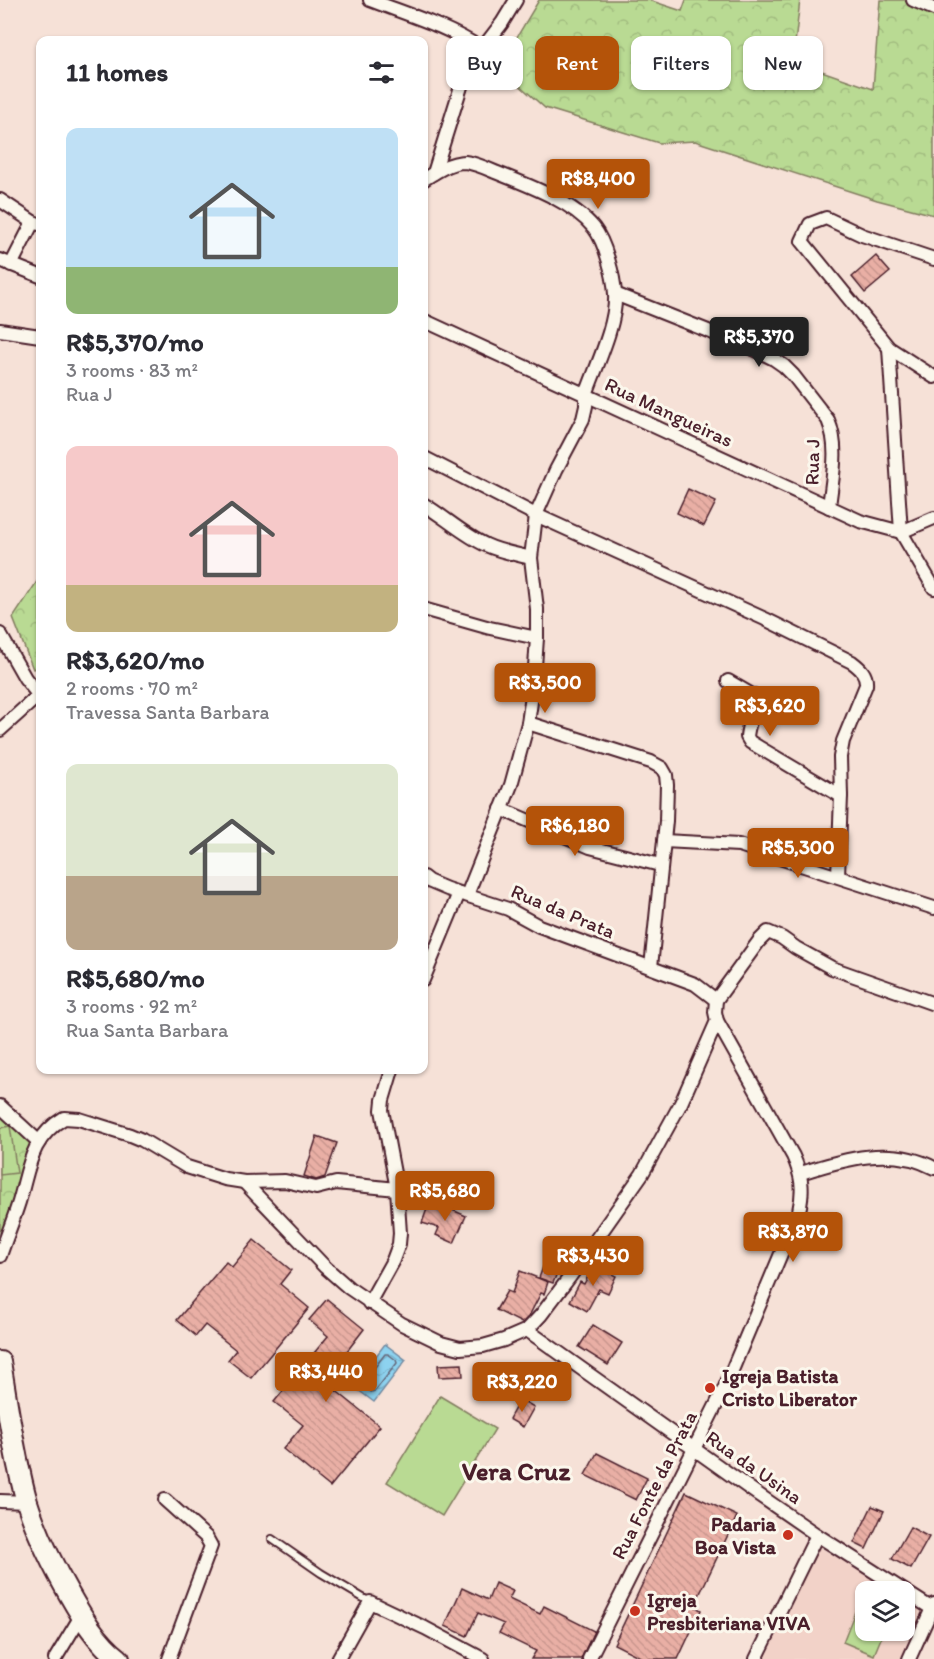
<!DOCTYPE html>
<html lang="en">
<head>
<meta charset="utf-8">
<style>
	:root { --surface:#fff; --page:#f2f2f3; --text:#2b2b33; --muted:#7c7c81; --accent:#b45309 }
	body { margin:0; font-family:Itim,sans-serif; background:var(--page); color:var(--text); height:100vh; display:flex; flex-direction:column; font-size:22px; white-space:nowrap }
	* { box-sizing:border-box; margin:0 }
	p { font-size:20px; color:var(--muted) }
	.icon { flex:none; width:33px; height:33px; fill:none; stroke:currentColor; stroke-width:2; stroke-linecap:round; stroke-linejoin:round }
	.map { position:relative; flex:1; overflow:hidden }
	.side { position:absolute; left:36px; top:36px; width:392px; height:1038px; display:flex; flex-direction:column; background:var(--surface); border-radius:12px; box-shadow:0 2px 4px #0004 }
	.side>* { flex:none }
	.top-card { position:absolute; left:446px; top:36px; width:398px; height:54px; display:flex; gap:12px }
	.buttons { position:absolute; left:855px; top:1581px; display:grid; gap:12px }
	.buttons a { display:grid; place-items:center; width:60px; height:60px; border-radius:12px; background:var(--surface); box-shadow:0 2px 4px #0004; font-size:30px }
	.price { position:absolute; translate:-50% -51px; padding:0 14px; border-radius:6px; background:var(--accent); color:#fff; font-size:20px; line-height:39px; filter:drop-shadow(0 2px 3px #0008) }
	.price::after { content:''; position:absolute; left:50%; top:36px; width:18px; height:14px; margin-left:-9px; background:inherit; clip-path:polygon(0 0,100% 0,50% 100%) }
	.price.active { background:#222; color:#fff }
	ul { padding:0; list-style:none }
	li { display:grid; align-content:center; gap:12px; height:318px; padding:0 30px }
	li span { display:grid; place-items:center; height:186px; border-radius:12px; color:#555 }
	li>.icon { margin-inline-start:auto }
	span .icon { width:108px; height:108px; fill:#fffc; stroke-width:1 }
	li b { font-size:26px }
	h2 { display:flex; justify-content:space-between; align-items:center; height:72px; padding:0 30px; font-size:26px }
	.chip { padding:0 21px; border-radius:12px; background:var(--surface); box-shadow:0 2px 4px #0004; font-size:21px; line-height:54px }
	.chip.active { background:var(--accent); color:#fff }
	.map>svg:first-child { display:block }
	.built { fill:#f2d2c8 }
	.forest { fill:url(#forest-crowns); stroke:#827c5f; stroke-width:1.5 }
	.garden { fill:#b9da93; stroke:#827c5f; stroke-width:1.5 }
	.water { fill:url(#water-waves); stroke:#728aa1; stroke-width:1.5 }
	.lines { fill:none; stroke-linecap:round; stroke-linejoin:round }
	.shore { stroke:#656779; stroke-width:1.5 }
	.building { fill:url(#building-back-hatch); stroke:#4a1f2b; stroke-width:1.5 }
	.lane-casing { stroke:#4a1f2b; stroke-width:10 }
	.street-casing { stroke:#4a1f2b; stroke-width:16 }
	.primary-casing { stroke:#4a1f2b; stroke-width:24 }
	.lane { stroke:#fbf7ec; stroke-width:6 }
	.street { stroke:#fbf7ec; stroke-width:12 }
	.primary { stroke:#fbf7ec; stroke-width:20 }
	.poi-dot { fill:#c8321e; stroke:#fbf7ec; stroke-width:2 }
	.labels { text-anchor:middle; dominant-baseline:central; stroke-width:6; stroke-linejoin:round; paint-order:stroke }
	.street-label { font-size:20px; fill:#4a1f2b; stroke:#fbf7ec }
	.poi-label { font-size:20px; font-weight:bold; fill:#4a1f2b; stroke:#fbf7ec; text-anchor:start }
	.district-label { font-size:26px; font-weight:bold; fill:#4a1f2b; stroke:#fbf7ec }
</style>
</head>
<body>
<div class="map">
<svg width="934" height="1659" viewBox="0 0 934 1659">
	<defs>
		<pattern id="forest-crowns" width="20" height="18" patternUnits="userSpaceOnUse" patternTransform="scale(1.5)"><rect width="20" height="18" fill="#b9da93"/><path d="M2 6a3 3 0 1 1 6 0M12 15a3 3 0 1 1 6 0" fill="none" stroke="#a1bb7f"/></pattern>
		<pattern id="water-waves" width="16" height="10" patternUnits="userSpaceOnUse" patternTransform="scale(1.5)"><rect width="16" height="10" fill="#8dd2ef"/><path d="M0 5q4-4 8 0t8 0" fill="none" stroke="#7bb4cd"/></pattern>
		<pattern id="building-back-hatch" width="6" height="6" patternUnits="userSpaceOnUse" patternTransform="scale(1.5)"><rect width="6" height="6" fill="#e9afa5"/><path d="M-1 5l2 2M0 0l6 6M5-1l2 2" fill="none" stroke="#c9968e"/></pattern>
	</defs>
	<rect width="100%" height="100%" fill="#f6e1d7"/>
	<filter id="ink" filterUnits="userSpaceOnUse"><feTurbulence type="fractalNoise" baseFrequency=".0167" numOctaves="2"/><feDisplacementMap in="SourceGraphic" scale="12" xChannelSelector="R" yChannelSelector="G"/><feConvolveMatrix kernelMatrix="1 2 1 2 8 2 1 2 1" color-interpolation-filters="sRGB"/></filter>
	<g filter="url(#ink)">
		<!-- built -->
		<path class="built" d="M 819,1547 L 893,1591 L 866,1592 L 866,1630 L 904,1630 L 905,1599 L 924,1611 L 903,1659 L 765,1659 Z"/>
		<!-- forest -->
		<g class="forest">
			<path d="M 539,0 L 649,0 L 682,11 L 686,0 L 800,0 L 793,61 L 873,89 L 880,0 L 934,0 L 934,215 L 877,200 L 695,141 L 659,143 L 545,108 L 499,67 Z"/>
			<path d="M 40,577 L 40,666 L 33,669 L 13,618 Z"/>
			<path d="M 0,1113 L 31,1139 L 17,1195 L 0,1244 Z"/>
		</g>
		<!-- garden -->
		<g class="garden">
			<path d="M 10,1126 L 17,1173 L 0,1175 L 0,1128 Z"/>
			<path d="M 440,1396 L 495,1429 L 442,1516 L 387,1482 Z"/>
			<path d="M 864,1589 L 871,1591 L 866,1592 L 866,1630 L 884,1631 L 874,1655 L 843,1642 Z"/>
		</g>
		<!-- water -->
		<path class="water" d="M 385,1344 L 406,1360 L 374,1402 L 353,1386 Z"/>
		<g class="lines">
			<!-- shore -->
			<path class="shore" d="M 385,1354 L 388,1354 L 396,1360 L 397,1363 L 375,1391 L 371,1392 L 363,1386 L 363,1383 Z"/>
		</g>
		<!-- building -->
		<g class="building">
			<path d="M 876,256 L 890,272 L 865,293 L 852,277 Z"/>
			<path d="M 688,489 L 716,502 L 704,526 L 677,513 Z"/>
			<path d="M 317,1136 L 337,1143 L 325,1177 L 316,1180 L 304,1176 Z"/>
			<path d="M 428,1206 L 446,1212 L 448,1208 L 466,1216 L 454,1243 L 436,1235 L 439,1228 L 422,1223 Z"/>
			<path d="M 254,1240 L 291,1270 L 280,1284 L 309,1308 L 251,1378 L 228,1360 L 236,1350 L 205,1325 L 196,1336 L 177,1320 L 226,1262 L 232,1267 Z"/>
			<path d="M 594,1265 L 616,1276 L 608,1293 L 599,1289 L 587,1311 L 570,1301 L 580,1282 L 584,1284 Z"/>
			<path d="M 543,1267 L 557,1273 L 553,1283 L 539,1278 Z"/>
			<path d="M 520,1271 L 548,1282 L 544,1294 L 541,1293 L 529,1316 L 522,1323 L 496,1310 L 507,1291 L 512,1293 Z"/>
			<path d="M 327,1299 L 364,1329 L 324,1381 L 380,1426 L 330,1487 L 283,1449 L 303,1425 L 274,1402 L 328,1336 L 309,1320 Z"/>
			<path d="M 593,1325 L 622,1343 L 608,1365 L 579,1347 Z"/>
			<path d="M 462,1364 L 463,1376 L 439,1377 L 438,1365 Z"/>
			<path d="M 520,1399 L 534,1407 L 523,1427 L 509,1419 Z"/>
			<path d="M 597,1453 L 647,1478 L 636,1500 L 585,1475 Z"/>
			<path d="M 686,1492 L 737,1516 L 694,1606 L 701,1610 L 678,1659 L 644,1659 L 614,1644 Z"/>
			<path d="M 872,1506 L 884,1511 L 866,1549 L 854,1543 Z"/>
			<path d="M 910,1527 L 929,1537 L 911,1569 L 892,1559 Z"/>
			<path d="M 495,1583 L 513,1591 L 509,1599 L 540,1614 L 544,1606 L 594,1631 L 581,1659 L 531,1659 L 536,1651 L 499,1633 L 504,1624 L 478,1613 L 467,1636 L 445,1626 L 462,1588 L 488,1600 Z"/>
		</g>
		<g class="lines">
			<defs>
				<path id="lane" d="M 272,1539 L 321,1573 L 370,1602"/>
				<g id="street">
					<path d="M 370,0 C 409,15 447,26 482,49"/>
					<path d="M 913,0 L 934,9"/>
					<path d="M 434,173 L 464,77 L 482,49 L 502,23 L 516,0"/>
					<path d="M 423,180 C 435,172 450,162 465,162 C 475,163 486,168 495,172 C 528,185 572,201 594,228 C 605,242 614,276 615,294 C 617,324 596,366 586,395 L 586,406 L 583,419 L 556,470 L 536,515 L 531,558 L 537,609 L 537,638 L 534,681 L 528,723 L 511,785 L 467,895"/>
					<path d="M 0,200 L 33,222 L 39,224"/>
					<path d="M 934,259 L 862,235 L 826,218 L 810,224 L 802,241 L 889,348 L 934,377"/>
					<path d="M 0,260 L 40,276"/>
					<path d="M 11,265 L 33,222"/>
					<path d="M 615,294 L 756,350 L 774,359 L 784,366 L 793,375 L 828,420 C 840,448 832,478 829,507"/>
					<path d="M 423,320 L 860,521 L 901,532"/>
					<path d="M 0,330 L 40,336"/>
					<path d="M 889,348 L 901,532 L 934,588"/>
					<path d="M 423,457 L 536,515 L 765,619 L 852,662 C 860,668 867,674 866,685 L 843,741 L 840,757 L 841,796 L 838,876"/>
					<path d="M 423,504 C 445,517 464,535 486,545 C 501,552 516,554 531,558"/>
					<path d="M 901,532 L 934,518"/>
					<path d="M 423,609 L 490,628 L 537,638"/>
					<path d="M 0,634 L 25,678 L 40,697"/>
					<path d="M 728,681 L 752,695 C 756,709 748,723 747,737 L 750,742 L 841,796"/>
					<path d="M 528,723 L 651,762 L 662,768 L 666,775 L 667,785 L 666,821 L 651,967"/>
					<path d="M 0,730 L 39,695"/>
					<path d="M 501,809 L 590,847 L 660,865"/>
					<path d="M 664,841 L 739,845 L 934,908"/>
					<path d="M 423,877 L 428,881 L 447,889 L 508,909 L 539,926 L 695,984 L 716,1000"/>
					<path d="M 423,980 L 459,893"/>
					<path d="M 0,1106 L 39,1142"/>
					<path d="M 801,1173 C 844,1159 891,1145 934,1168"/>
					<path d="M 244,1182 L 325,1267 L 349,1288 L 402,1324 L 441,1343 L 460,1348 L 483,1346 L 504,1340 L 527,1330 L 541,1315 L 569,1278 L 642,1174 L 681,1103 L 717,1021"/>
					<path d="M 0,1256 C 6,1238 13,1221 19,1202 C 29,1169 30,1138 64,1118 L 79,1119 L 130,1135 L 142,1140 L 187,1167 L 225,1179 L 244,1182 L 285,1181 L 316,1188 L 336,1183 L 397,1189"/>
					<path d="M 369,1303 L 393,1260 L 399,1244 L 400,1233 L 397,1189 L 382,1110 L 383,1100 L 392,1070"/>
					<path d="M 527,1330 L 756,1493 L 817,1535 L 934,1610"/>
					<path d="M 165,1500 L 206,1537 L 211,1546 L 169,1659"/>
					<path d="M 0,1501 L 27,1502"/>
					<path d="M 55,1659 L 81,1616"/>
					<path d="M 338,1659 L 370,1602 L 425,1628 L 483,1659"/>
					<path d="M 589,1659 L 725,1387 L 799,1211 C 804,1189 802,1176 793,1156 L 717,1021 L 715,1012 L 716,1000 L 759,941 L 768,932 L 782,938 L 796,948 L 832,968 L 934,1004"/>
					<path d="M 756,1659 L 817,1535"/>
					<path d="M 909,1659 L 934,1604"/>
				</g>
				<path id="primary" d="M 0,1362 C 8,1408 14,1456 27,1502 C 37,1534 52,1564 69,1594 C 82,1617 97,1642 119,1659"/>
			</defs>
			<!-- lane casing -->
			<use href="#lane" class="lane-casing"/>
			<!-- street casing -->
			<use href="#street" class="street-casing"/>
			<!-- primary casing -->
			<use href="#primary" class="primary-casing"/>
			<!-- lane -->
			<use href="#lane" class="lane"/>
			<!-- street -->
			<use href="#street" class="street"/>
			<!-- primary -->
			<use href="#primary" class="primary"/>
		</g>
	</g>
	<!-- markers -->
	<g class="poi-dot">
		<circle cx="710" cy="1388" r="6"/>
		<circle cx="788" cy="1535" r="6"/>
		<circle cx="635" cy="1611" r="6"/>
	</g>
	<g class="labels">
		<!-- street labels -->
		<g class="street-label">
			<text transform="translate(669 412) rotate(25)">Rua Mangueiras</text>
			<text transform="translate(812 462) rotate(-89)">Rua J</text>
			<text transform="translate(563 911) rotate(23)">Rua da Prata</text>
			<text transform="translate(754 1467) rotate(35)">Rua da Usina</text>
			<text transform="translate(654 1485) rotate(-63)">Rua Fonte da Prata</text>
		</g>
		<!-- poi labels -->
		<g class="poi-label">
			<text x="722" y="1376">Igreja Batista<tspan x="722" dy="23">Cristo Liberator</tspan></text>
			<text x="776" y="1524" text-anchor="end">Padaria<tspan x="776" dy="23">Boa Vista</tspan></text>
			<text x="647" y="1600">Igreja<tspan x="647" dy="23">Presbiteriana VIVA</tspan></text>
		</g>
		<!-- district labels -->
		<g class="district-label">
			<text x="516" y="1471">Vera Cruz</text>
		</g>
	</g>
</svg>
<div class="buttons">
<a><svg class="icon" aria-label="layers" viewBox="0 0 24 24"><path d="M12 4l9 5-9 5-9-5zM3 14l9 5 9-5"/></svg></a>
</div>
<b class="price" style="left:598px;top:210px">R$8,400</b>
<b class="price active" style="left:759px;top:368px">R$5,370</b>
<b class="price" style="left:545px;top:714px">R$3,500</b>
<b class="price" style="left:770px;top:737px">R$3,620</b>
<b class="price" style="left:575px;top:857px">R$6,180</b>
<b class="price" style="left:798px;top:879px">R$5,300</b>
<b class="price" style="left:445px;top:1222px">R$5,680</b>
<b class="price" style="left:793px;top:1263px">R$3,870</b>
<b class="price" style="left:593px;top:1287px">R$3,430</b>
<b class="price" style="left:326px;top:1403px">R$3,440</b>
<b class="price" style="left:522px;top:1413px">R$3,220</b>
<div class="top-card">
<a class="chip">Buy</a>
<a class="chip active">Rent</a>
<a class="chip">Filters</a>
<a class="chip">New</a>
</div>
<section class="side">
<h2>11 homes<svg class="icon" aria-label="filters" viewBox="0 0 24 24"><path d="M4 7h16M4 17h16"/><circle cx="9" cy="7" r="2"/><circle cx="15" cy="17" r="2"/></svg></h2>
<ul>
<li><span style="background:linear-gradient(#bfe0f5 75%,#8fb573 0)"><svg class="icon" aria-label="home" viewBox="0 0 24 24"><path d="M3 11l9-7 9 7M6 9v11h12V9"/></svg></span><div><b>R$5,370/mo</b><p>3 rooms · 83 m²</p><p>Rua J</p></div></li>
<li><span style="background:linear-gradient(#f6c9c9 75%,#c2b280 0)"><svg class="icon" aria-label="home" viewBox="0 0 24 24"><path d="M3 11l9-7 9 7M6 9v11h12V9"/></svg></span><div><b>R$3,620/mo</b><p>2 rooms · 70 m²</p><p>Travessa Santa Barbara</p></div></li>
<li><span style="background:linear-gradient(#dfe7d0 60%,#b9a48a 0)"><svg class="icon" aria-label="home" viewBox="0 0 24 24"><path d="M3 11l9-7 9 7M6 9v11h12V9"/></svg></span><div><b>R$5,680/mo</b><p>3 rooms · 92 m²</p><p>Rua Santa Barbara</p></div></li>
</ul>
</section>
</div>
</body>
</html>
